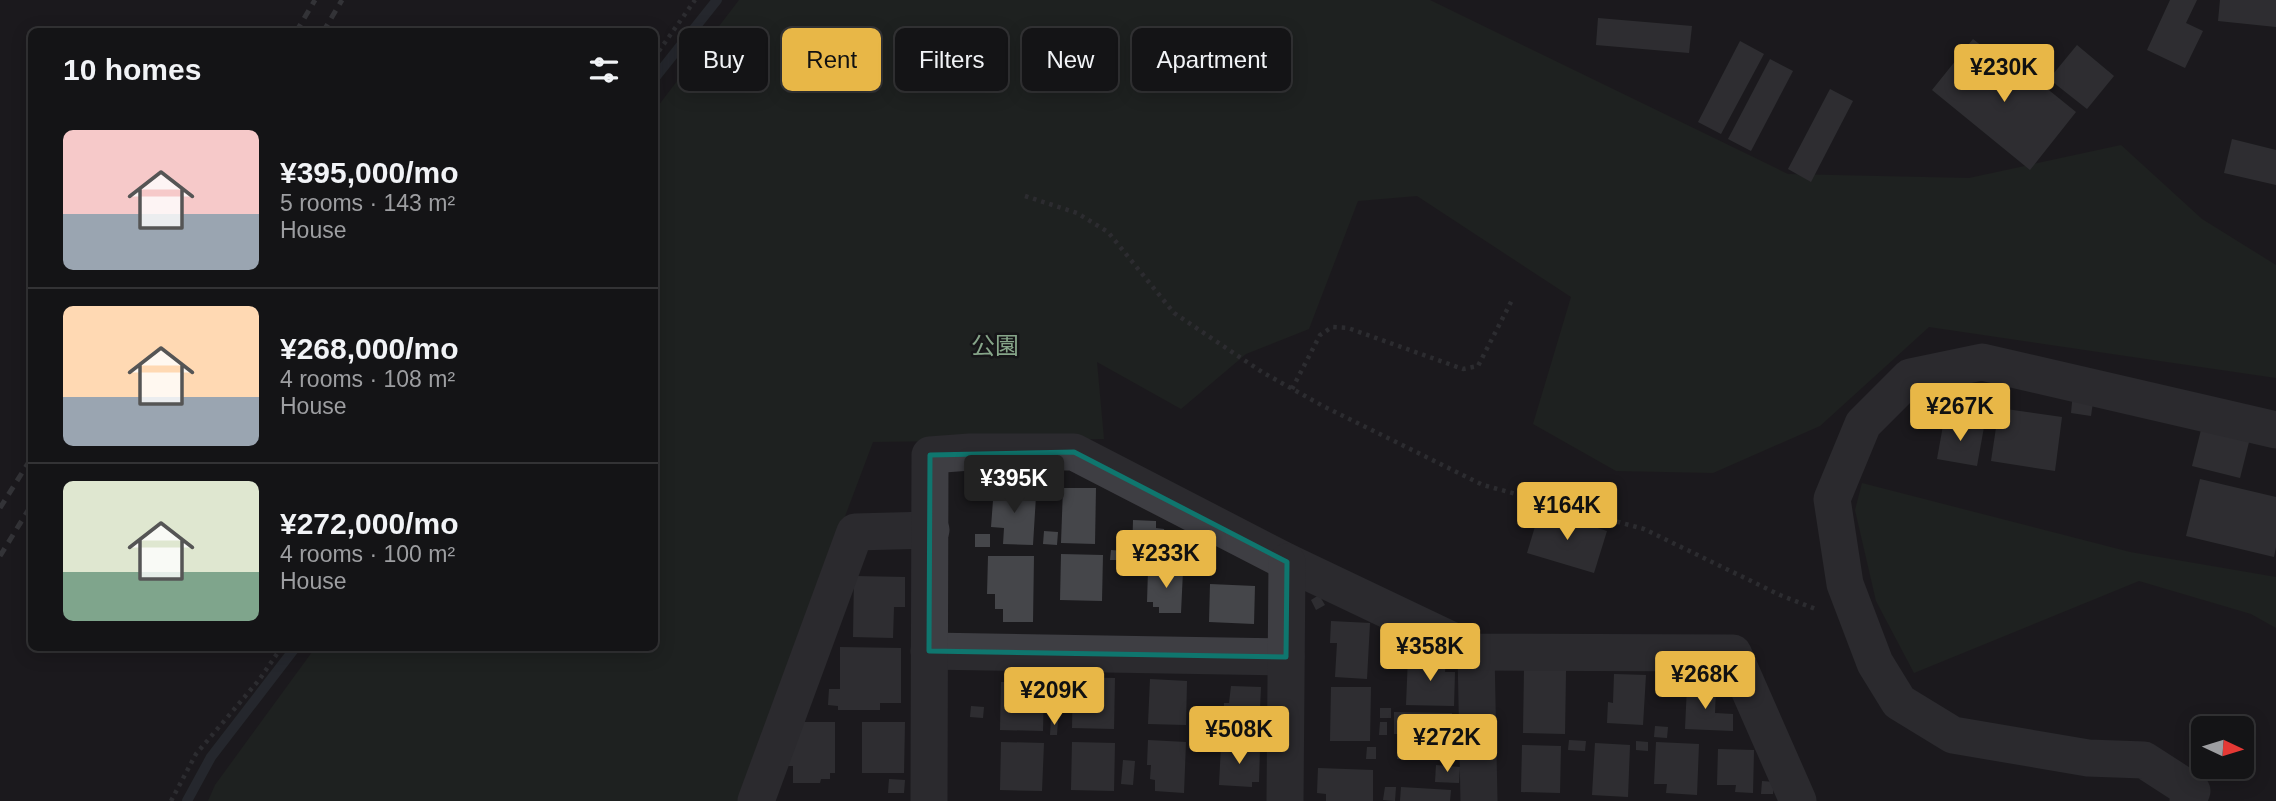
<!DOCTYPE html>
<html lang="en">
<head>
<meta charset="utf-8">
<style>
	:root { --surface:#141416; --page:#212123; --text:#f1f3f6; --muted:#9d9ea1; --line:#333335; --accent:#e8b747 }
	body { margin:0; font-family:Arial,"Noto Sans JP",sans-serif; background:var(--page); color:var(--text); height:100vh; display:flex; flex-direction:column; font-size:26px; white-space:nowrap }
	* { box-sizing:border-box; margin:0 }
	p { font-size:23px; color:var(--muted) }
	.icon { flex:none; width:38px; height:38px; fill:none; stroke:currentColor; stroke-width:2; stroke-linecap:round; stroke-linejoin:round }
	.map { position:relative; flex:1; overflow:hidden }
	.details { position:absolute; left:28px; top:28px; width:630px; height:623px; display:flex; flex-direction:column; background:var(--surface); border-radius:10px; box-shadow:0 4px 18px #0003,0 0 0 2px var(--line) }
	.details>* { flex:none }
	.hud { position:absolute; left:679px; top:28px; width:665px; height:63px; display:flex; gap:14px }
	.needle { width:46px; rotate:94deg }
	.tools { position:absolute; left:2191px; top:716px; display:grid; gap:14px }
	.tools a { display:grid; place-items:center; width:63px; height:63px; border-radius:10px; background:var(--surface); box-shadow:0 4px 18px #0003,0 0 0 2px var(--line); font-size:35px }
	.price { position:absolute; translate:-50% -60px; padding:0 16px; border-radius:7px; background:var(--accent); color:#111; font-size:23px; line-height:46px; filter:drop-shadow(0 2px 4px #0008) }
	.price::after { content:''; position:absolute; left:50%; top:42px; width:21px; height:16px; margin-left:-10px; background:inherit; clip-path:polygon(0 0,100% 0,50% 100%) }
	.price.active { background:#222; color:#fff }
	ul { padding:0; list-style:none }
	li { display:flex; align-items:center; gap:21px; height:175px; padding:0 35px }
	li+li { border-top:2px solid var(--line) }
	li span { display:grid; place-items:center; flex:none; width:196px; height:140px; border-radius:10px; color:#555 }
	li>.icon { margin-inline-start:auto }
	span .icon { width:84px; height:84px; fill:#fffc; stroke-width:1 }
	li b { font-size:30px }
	h2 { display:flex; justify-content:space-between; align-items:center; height:84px; padding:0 35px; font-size:30px }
	.chip { padding:0 24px; border-radius:10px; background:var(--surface); box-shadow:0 4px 18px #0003,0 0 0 2px var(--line); font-size:24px; line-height:63px }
	.chip.active { background:var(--accent); color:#111 }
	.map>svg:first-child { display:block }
	.green { fill:#232a24 }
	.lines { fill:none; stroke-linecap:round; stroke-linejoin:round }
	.stream { stroke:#313940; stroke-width:10 }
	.building { fill:#45464a }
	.path { stroke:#424348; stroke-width:4.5; stroke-dasharray:3.5 5; stroke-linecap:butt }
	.minor { stroke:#3e3e43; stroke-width:37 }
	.rail { stroke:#515258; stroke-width:5; stroke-dasharray:9 7; stroke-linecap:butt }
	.marked { fill:none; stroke:#0f766e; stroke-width:5; stroke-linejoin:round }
	.labels { text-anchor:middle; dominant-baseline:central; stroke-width:5; stroke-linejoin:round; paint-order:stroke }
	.park-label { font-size:24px; fill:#86a589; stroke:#161518 }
</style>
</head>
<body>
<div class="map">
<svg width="2276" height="801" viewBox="0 0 2276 801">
	<rect width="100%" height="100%" fill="#1b1a1d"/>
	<!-- green -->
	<g class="green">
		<path d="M 739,0 L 1430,0 L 1788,174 L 1969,178 L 2121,145 L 2202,219 L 2276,265 L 2276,378 L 1929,327 L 1820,426 L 1713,473 L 1616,471 L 1533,424 L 1571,297 L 1417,196 L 1358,201 L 1309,329 L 1246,354 L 1181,409 L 1097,362 L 1104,439 L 873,442 L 738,801 L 208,801 L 215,785 L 315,648 L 654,648 L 655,110 Z"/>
		<path d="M 1862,483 L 2130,552 L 2276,577 L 2276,628 L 2251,614 L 2139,581 L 1914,673 L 1876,601 L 1855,510 Z"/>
	</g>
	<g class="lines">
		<!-- stream -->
		<g class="stream">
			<path d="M 654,79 L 717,0"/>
			<path d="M 187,801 L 211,757 L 295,648"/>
		</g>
	</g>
	<!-- building -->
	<g class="building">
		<path d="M 2170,0 L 2197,0 L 2186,23 L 2203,31 L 2185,68 L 2147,50 Z"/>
		<path d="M 2220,0 L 2276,0 L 2276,27 L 2218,21 Z"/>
		<path d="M 1598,18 L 1692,26 L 1689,53 L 1596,45 Z"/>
		<path d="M 1973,39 L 2002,62 L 1994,71 L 2007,82 L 2019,66 L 2076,112 L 2030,170 L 1932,90 Z"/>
		<path d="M 1740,41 L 1764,54 L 1721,134 L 1698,122 Z"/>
		<path d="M 2077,45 L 2114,76 L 2087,109 L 2049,79 Z"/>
		<path d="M 1770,59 L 1793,71 L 1751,151 L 1728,139 Z"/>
		<path d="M 1830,89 L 1853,101 L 1811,182 L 1788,169 Z"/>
		<path d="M 2232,139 L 2276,150 L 2276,185 L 2224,173 Z"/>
		<path d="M 2073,392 L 2094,395 L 2091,416 L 2071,413 Z"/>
		<path d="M 1999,408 L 2062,417 L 2055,471 L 1991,461 Z"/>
		<path d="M 1944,420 L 1984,427 L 1977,466 L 1937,459 Z"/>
		<path d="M 2201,430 L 2249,442 L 2240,478 L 2192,466 Z"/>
		<path d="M 2200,479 L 2276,497 L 2276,547 L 2274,557 L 2186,536 Z"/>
		<path d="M 994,487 L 1024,489 L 1024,495 L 1036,496 L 1033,545 L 1003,544 L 1004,528 L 991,527 Z"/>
		<path d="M 1063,488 L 1096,488 L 1095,544 L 1061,543 Z"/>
		<path d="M 1540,510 L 1607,531 L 1594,573 L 1527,553 Z"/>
		<path d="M 1133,520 L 1156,521 L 1156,528 L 1164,529 L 1165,533 L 1196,534 L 1195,560 L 1132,558 Z"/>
		<path d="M 1044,531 L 1058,532 L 1057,545 L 1043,544 Z"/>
		<rect x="975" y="534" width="15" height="13"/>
		<path d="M 1111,550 L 1124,551 L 1124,560 L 1110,560 Z"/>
		<path d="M 1061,554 L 1103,555 L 1102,601 L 1060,600 Z"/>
		<path d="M 988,556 L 1034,556 L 1033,622 L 1003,622 L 1003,609 L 995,609 L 995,594 L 987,594 Z"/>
		<path d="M 1148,570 L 1183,571 L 1181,613 L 1159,613 L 1159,607 L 1153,607 L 1153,602 L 1147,602 Z"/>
		<path d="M 854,576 L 905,577 L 905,607 L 894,607 L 893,638 L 853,637 Z"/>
		<path d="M 1210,584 L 1255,586 L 1254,624 L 1209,622 Z"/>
		<path d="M 1319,595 L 1325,605 L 1316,610 L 1311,600 Z"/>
		<path d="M 1331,621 L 1370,623 L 1367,679 L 1335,677 L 1337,643 L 1330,643 Z"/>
		<path d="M 840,647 L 901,648 L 901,703 L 880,703 L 880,710 L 838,710 L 838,706 L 828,705 L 829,689 L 840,689 Z"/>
		<path d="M 1408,657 L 1446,658 L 1445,672 L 1455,672 L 1454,706 L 1406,705 Z"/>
		<path d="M 1524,669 L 1566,670 L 1565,734 L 1523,733 Z"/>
		<path d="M 1614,674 L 1646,675 L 1643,725 L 1607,723 L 1608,702 L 1613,703 Z"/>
		<path d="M 1073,677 L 1115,678 L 1114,729 L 1072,728 Z"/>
		<path d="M 1150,679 L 1187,681 L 1186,725 L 1148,724 Z"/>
		<path d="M 1001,682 L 1044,682 L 1043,731 L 1000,730 Z"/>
		<path d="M 1231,686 L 1261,687 L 1259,731 L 1223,730 L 1224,703 L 1229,703 Z"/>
		<path d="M 1687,686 L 1716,687 L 1715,713 L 1733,714 L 1733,731 L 1685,729 Z"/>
		<path d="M 1331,687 L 1371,687 L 1370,741 L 1330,741 Z"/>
		<path d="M 971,706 L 984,707 L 983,718 L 970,717 Z"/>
		<rect x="1380" y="708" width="11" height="10"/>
		<path d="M 1394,712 L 1452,713 L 1452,749 L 1440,749 L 1440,760 L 1397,759 L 1398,734 L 1394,734 Z"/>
		<path d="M 1051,719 L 1058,720 L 1057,735 L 1050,735 Z"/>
		<path d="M 796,722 L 835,722 L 835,773 L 830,773 L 830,779 L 821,779 L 820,783 L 793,783 L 793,766 L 784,766 Z"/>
		<path d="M 862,722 L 905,722 L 904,773 L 862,773 Z"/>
		<path d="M 1380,722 L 1387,722 L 1387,735 L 1379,735 Z"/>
		<path d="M 1194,726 L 1208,726 L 1207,734 L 1194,734 Z"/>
		<path d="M 1655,726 L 1668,727 L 1667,738 L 1654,737 Z"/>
		<path d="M 1194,738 L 1207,739 L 1206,747 L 1194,746 Z"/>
		<path d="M 1148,740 L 1186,742 L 1184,793 L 1155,791 L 1155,780 L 1150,779 L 1151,765 L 1147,765 Z"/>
		<path d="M 1569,740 L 1586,741 L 1585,751 L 1568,750 Z"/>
		<path d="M 1636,741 L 1648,742 L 1648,751 L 1636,750 Z"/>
		<path d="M 1001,742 L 1044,743 L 1042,791 L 1000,790 Z"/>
		<path d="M 1072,742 L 1115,743 L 1114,791 L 1071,790 Z"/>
		<path d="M 1656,742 L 1699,744 L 1697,795 L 1666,793 L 1667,784 L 1654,784 Z"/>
		<path d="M 1595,743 L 1630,745 L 1628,797 L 1592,795 Z"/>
		<path d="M 1522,745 L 1561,746 L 1560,793 L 1521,792 Z"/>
		<path d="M 1221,746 L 1260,748 L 1259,782 L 1252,782 L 1252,787 L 1219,785 Z"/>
		<path d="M 1367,747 L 1376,747 L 1376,759 L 1366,759 Z"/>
		<path d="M 1718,749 L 1754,750 L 1753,793 L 1735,792 L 1736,785 L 1717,785 Z"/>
		<path d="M 1123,760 L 1135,761 L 1133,785 L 1121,784 Z"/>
		<path d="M 1436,765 L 1460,767 L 1459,783 L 1435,782 Z"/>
		<path d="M 1318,768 L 1373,770 L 1373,801 L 1326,801 L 1326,794 L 1317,793 Z"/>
		<path d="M 889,779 L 905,780 L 904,793 L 888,793 Z"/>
		<path d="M 1762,781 L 1774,782 L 1773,794 L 1761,794 Z"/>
		<path d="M 1385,787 L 1396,787 L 1395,801 L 1383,800 Z"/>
		<path d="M 1401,787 L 1451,790 L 1450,801 L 1400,801 Z"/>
	</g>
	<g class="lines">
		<!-- path -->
		<g class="path">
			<path d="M 654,58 L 695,0"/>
			<path d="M 1025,196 L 1077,213 L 1108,232 L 1174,313 L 1262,372 L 1323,406 L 1483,485 L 1644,529 L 1780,595 L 1818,610"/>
			<path d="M 1292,389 L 1320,335 L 1332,327 L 1348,328 L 1463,369 L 1478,366 L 1512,300"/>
			<path d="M 171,801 L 196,754 L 259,680 L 281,648"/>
		</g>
		<!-- minor -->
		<g class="minor">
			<path d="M 929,651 L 1286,657"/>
			<path d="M 1476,652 L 1479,801"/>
			<path d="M 756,801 L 855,532 L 931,530"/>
			<path d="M 929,801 L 930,455 L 970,452 L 1074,452 L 1287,562 L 1476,652 L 1733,653 L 1798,801"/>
			<path d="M 1285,801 L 1287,562"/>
			<path d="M 2188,801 L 2192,791 L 2144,760 L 2088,758 L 1953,735 L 1899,702 L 1875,663 L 1845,584 L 1832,499 L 1863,424 L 1910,377 L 1982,362 L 2276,430"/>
		</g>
		<!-- rail -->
		<g class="rail">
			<path d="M 296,32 L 315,0"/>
			<path d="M 323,32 L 342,0"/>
			<path d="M 0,508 L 32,457"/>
			<path d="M 0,556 L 32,504"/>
		</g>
	</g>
	<!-- marked area -->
	<path d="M0 0H2276V801H0ZM 1074,452 L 1287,562 L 1286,657 L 929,651 L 930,455 Z" fill="#1b1a1d" fill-opacity=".55" fill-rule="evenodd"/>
	<path class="marked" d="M 1074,452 L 1287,562 L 1286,657 L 929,651 L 930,455 Z"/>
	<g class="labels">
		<!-- park labels -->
		<g class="park-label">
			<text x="995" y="345">公園</text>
		</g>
	</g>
</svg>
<div class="tools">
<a><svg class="needle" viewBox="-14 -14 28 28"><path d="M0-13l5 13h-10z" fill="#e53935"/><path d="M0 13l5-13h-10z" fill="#9d9ea1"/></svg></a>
</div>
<b class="price" style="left:2004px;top:104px">¥230K</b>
<b class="price" style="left:1960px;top:443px">¥267K</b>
<b class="price active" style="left:1014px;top:515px">¥395K</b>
<b class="price" style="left:1567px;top:542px">¥164K</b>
<b class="price" style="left:1166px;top:590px">¥233K</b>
<b class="price" style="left:1430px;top:683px">¥358K</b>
<b class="price" style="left:1705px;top:711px">¥268K</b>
<b class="price" style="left:1054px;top:727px">¥209K</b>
<b class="price" style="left:1239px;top:766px">¥508K</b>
<b class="price" style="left:1447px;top:774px">¥272K</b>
<div class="hud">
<a class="chip">Buy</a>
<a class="chip active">Rent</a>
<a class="chip">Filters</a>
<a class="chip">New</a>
<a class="chip">Apartment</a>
</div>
<section class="details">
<h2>10 homes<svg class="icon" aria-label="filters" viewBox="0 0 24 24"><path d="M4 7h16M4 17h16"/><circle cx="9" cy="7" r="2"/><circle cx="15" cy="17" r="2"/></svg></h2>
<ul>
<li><span style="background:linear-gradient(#f6c9c9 60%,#9aa5b1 0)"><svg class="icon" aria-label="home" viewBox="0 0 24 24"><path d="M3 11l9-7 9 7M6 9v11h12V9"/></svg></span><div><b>¥395,000/mo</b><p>5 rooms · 143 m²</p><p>House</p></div></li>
<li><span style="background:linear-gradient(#ffd9b3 65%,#9aa5b1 0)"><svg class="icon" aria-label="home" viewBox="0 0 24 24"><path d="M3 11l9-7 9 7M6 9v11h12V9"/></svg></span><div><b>¥268,000/mo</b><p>4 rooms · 108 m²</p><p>House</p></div></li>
<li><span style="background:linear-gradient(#dfe7d0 65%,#7fa58c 0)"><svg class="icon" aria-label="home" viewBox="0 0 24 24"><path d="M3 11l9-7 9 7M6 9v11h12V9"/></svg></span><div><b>¥272,000/mo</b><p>4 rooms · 100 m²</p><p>House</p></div></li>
</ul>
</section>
</div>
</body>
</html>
